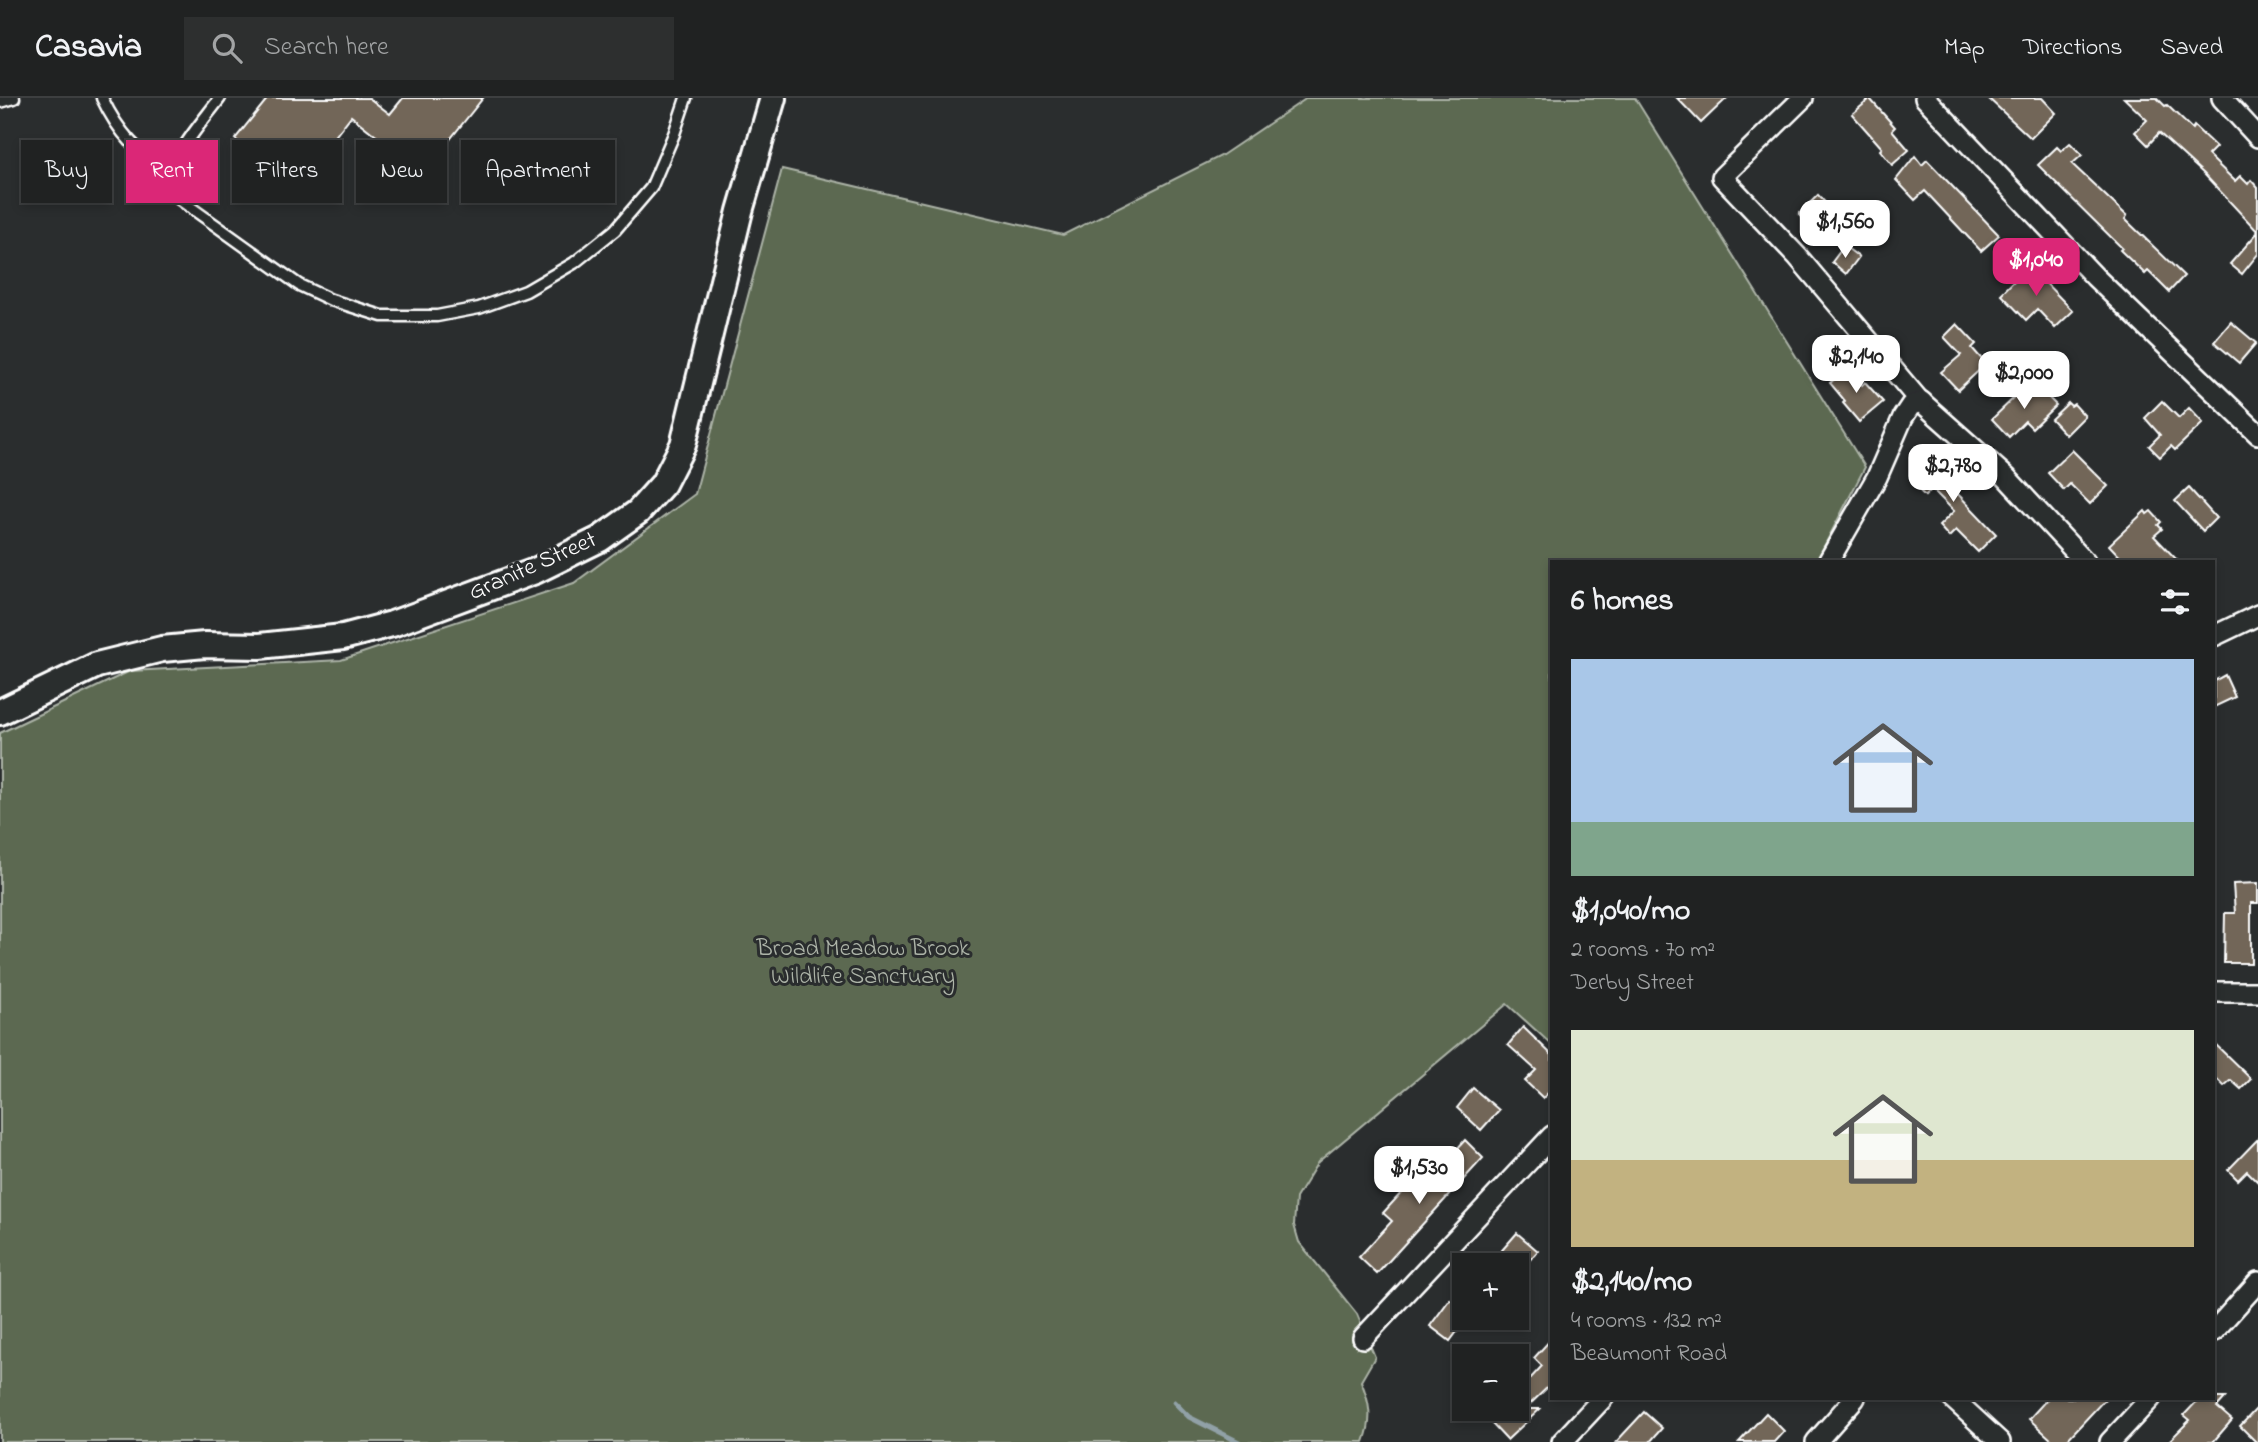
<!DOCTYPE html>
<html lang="en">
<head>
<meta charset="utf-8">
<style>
	:root { --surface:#202222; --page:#2d2f2f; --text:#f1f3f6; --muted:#a2a4a5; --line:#3d3f40; --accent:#db2777 }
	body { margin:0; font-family:"Indie Flower",sans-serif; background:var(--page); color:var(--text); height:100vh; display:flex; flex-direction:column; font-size:26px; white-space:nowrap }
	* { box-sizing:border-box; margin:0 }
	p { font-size:23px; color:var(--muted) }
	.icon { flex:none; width:38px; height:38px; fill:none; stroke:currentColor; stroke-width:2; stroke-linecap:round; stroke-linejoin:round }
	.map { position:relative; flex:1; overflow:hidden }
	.drawer { position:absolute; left:1550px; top:462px; width:665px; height:840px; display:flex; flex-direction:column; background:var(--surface); border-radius:0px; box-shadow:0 4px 10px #0003,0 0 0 2px var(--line) }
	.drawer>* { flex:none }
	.banner { position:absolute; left:21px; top:42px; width:665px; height:63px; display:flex; gap:14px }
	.buttons { position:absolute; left:1452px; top:1155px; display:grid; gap:14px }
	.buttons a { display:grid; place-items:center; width:77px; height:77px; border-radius:0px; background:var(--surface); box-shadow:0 4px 10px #0003,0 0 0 2px var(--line); font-size:35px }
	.price { position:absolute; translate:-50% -60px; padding:0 16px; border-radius:14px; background:#fff; color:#222; font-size:23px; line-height:46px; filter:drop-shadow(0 2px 4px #0008) }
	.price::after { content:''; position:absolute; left:50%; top:42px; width:21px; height:16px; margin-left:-10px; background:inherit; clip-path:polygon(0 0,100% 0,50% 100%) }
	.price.on { background:var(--accent); color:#fff }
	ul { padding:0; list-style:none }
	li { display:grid; align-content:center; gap:14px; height:371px; padding:0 21px }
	li span { display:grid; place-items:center; height:217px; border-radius:0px; color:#555 }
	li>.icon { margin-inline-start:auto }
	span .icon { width:126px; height:126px; fill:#fffc; stroke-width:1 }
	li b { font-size:30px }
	h2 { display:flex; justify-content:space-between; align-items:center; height:84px; padding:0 21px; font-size:30px }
	.chip { padding:0 24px; border-radius:0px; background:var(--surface); box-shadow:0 4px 10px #0003,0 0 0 2px var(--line); font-size:24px; line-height:63px }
	.chip.on { background:var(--accent); color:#fff }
	header { display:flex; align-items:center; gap:42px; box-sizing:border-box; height:98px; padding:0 35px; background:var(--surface); border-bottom:2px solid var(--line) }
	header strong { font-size:33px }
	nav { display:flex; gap:38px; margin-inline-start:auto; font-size:24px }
	.search { width:490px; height:63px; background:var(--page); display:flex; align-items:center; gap:18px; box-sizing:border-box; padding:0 24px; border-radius:0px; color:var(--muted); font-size:26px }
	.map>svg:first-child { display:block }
	.green { fill:#5b6951; stroke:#adb4a8; stroke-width:2 }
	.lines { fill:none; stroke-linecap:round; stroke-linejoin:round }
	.stream { stroke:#91a1a7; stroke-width:5 }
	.building { fill:#726658; stroke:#fff; stroke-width:2 }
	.service-casing { stroke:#fff; stroke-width:15 }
	.minor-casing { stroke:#fff; stroke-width:24 }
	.tertiary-casing { stroke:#fff; stroke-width:30 }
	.service { stroke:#2a2d2e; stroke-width:10 }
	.minor { stroke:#2a2d2e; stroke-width:19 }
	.tertiary { stroke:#2a2d2e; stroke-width:24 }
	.labels { text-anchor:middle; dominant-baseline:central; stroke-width:6; stroke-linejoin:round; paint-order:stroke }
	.street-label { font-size:24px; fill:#fff; stroke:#2a2d2e }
	.park-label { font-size:24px; fill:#adb4a8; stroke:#2a2d2e }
</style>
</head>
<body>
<header>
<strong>Casavia</strong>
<div class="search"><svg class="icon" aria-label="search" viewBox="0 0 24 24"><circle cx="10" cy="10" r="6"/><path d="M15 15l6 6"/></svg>Search here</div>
<nav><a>Map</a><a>Directions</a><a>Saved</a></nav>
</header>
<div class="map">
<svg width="2258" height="1344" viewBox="0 0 2258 1344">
	<rect width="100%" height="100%" fill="#2a2d2e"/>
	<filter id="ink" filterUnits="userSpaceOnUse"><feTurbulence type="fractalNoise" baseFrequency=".0143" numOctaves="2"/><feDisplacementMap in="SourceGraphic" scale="14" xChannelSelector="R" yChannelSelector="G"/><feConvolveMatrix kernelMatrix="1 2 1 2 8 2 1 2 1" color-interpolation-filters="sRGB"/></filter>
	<g filter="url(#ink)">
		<!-- green -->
		<path class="green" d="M 1307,0 L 1635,0 L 1865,369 L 1816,464 L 1552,464 L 1552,947 L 1507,906 L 1318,1064 L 1296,1100 L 1294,1127 L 1299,1144 L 1357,1216 L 1375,1259 L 1361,1283 C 1370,1305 1373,1321 1364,1344 L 0,1344 L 0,635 L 130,573 L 341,562 L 574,485 L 695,396 L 782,71 L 1063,137 L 1221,58 Z"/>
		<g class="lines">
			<!-- stream -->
			<path class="stream" d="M 1174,1304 L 1189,1319 L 1239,1344"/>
		</g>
		<!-- building -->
		<g class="building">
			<path d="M 268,0 L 369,0 L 390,16 L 403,0 L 483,0 L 423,75 L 351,18 L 295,90 L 235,41 Z"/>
			<path d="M 1677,0 L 1727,0 L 1701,25 Z"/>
			<path d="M 1988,0 L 2042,0 L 2056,15 L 2031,40 Z"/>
			<path d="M 2124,0 L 2157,0 L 2165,8 L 2167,7 L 2192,31 L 2194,28 L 2216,49 L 2208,57 L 2235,83 L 2240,78 L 2248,86 L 2251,82 L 2258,90 L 2258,134 L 2204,76 L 2159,35 L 2148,47 L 2135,34 L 2147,22 Z"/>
			<path d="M 1870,1 L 1895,29 L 1892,32 L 1909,52 L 1892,67 L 1880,52 L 1882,50 L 1852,16 Z"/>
			<path d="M 2070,45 L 2082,57 L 2072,66 L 2127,118 L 2125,121 L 2184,178 L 2169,194 L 2148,173 L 2145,176 L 2120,152 L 2122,150 L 2038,67 L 2057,49 L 2061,53 Z"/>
			<path d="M 1915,58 L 1922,67 L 1927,62 L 1999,137 L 1981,153 L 1925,93 L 1915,102 L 1896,82 Z"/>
			<path d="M 1818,97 L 1834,114 L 1814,132 L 1799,116 Z"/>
			<path d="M 2258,134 L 2258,156 L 2242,176 L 2230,166 Z"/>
			<path d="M 1844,148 L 1859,159 L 1846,176 L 1832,164 Z"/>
			<path d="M 2029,168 L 2073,213 L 2055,230 L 2037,211 L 2026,222 L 2001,196 Z"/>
			<path d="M 2231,224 L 2256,245 L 2239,265 L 2214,244 Z"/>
			<path d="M 1957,226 L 1976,246 L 1972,250 L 1986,266 L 1958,292 L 1941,274 L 1961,257 L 1944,239 Z"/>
			<path d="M 1848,270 L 1862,287 L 1865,284 L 1883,304 L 1859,324 L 1843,305 L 1845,303 L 1830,285 Z"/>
			<path d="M 2024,290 L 2033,298 L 2038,293 L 2041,296 L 2043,294 L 2056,307 L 2032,330 L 2025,323 L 2009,339 L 1992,321 Z"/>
			<path d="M 2162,303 L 2179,320 L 2189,310 L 2203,325 L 2175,352 L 2171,348 L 2160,359 L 2149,348 L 2160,337 L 2145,320 Z"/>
			<path d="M 2068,305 L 2071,308 L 2074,306 L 2085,318 L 2066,337 L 2051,321 Z"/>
			<path d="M 2072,352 L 2108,388 L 2090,406 L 2070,386 L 2064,392 L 2048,375 Z"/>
			<path d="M 1932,356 L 1961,387 L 1955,393 L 1996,436 L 1978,454 L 1956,432 L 1949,439 L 1939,428 L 1954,413 L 1932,391 L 1925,398 L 1914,387 L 1922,379 L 1915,372 Z"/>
			<path d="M 2189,390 L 2216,420 L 2203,433 L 2175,403 Z"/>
			<path d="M 2145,413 L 2147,416 L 2151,413 L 2161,424 L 2158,427 L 2162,431 L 2154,438 L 2179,464 L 2125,464 L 2109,447 Z"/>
			<path d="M 2225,577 L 2235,599 L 2214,609 L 2214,583 Z"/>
			<path d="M 2258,785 L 2258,805 L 2251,805 L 2251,865 L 2224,865 L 2225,815 L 2235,815 L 2233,786 Z"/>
			<path d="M 1523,929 L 1551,956 L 1552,955 L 1552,991 L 1543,1000 L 1525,983 L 1536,972 L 1508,947 Z"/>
			<path d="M 2214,945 L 2251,981 L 2241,991 L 2231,982 L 2224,988 L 2214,978 Z"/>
			<path d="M 1473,990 L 1499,1012 L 1481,1032 L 1457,1010 Z"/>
			<path d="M 2258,1041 L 2258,1084 L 2247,1073 L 2238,1082 L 2228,1072 Z"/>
			<path d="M 1465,1042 L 1483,1060 L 1377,1176 L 1359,1159 L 1392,1123 L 1383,1115 L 1414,1081 L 1423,1089 Z"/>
			<path d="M 1517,1135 L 1538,1153 L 1525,1167 L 1489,1167 Z"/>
			<path d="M 1450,1201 L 1465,1212 L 1465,1223 L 1450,1243 L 1430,1228 Z"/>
			<path d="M 1552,1240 L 1552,1285 L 1525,1311 L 1540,1311 L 1507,1342 L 1478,1311 L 1517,1311 L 1517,1295 L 1542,1268 L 1534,1260 Z"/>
			<path d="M 2048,1300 L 2106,1300 L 2065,1344 L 2054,1344 L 2029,1321 Z"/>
			<path d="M 2200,1300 L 2225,1300 L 2217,1309 L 2232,1322 L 2213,1344 L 2168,1344 L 2190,1322 L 2184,1317 Z"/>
			<path d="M 2258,1309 L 2258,1344 L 2256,1344 L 2240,1328 Z"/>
			<path d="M 1644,1314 L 1662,1330 L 1650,1344 L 1616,1344 Z"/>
			<path d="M 1766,1315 L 1784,1333 L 1774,1344 L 1739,1344 Z"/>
		</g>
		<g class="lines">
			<defs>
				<g id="service">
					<path d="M 102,0 C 119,36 138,55 171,76"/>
					<path d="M 220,0 C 201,26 173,55 169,88 L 179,101 L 299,187 L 331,202 L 382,218 L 437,218 L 479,210 L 526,193 L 574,165 L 615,132 L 651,90 L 674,36 L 686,0"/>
					<path d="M 0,4 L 14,0"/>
				</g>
				<g id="minor">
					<path d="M 1803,0 L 1722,79 L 1798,159 L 1917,300 L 2006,379 L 2085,464"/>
					<path d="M 1925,0 L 2095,179 L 2258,336"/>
					<path d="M 2222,0 L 2258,39"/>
					<path d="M 1828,464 L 1877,379 L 1903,319 L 1911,307 L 1922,304"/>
					<path d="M 2214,538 L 2258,517"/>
					<path d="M 2214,894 L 2258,894"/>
					<path d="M 2214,1233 L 2258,1184"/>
					<path d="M 1363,1240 L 1552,1038"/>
					<path d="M 1952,1300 L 2000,1344"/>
					<path d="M 1562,1344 L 1603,1300"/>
					<path d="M 1816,1344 L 1855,1300"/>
					<path d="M 2110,1344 L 2151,1300"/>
				</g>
				<path id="tertiary" d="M 0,614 L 97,567 L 162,551 L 205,547 L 260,548 L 343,539 L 392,526 L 535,473 L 600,441 L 638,414 L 663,386 L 683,347 L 740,113 L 773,0"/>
			</defs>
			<!-- service casing -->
			<use href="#service" class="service-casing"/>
			<!-- minor casing -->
			<use href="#minor" class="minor-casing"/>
			<!-- tertiary casing -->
			<use href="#tertiary" class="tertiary-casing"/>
			<!-- service -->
			<use href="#service" class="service"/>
			<!-- minor -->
			<use href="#minor" class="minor"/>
			<!-- tertiary -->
			<use href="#tertiary" class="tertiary"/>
		</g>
	</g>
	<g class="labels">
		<!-- street labels -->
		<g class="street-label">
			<text transform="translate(533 469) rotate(-24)">Granite Street</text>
		</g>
		<!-- park labels -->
		<g class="park-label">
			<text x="863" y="851">Broad Meadow Brook<tspan x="863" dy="28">Wildlife Sanctuary</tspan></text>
		</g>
	</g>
</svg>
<div class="buttons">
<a>+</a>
<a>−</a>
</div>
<b class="price" style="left:1845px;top:162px">$1,560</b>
<b class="price on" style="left:2036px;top:200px">$1,040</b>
<b class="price" style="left:1856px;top:297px">$2,140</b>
<b class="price" style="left:2024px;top:313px">$2,000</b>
<b class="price" style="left:1953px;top:406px">$2,780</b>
<b class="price" style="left:1419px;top:1108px">$1,530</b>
<div class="banner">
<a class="chip">Buy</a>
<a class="chip on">Rent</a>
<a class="chip">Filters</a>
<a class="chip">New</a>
<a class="chip">Apartment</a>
</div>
<section class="drawer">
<h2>6 homes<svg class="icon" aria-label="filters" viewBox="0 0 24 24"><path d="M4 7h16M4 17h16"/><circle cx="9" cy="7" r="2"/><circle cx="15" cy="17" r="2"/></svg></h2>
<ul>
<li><span style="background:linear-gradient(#a9c7e8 75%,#7fa58c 0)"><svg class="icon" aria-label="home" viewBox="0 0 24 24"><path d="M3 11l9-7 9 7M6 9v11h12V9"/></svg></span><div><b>$1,040/mo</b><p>2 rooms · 70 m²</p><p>Derby Street</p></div></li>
<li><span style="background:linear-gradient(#dfe7d0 60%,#c2b280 0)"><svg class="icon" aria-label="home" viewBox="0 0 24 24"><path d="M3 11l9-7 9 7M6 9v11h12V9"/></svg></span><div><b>$2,140/mo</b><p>4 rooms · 132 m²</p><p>Beaumont Road</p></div></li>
</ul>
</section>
</div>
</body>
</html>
